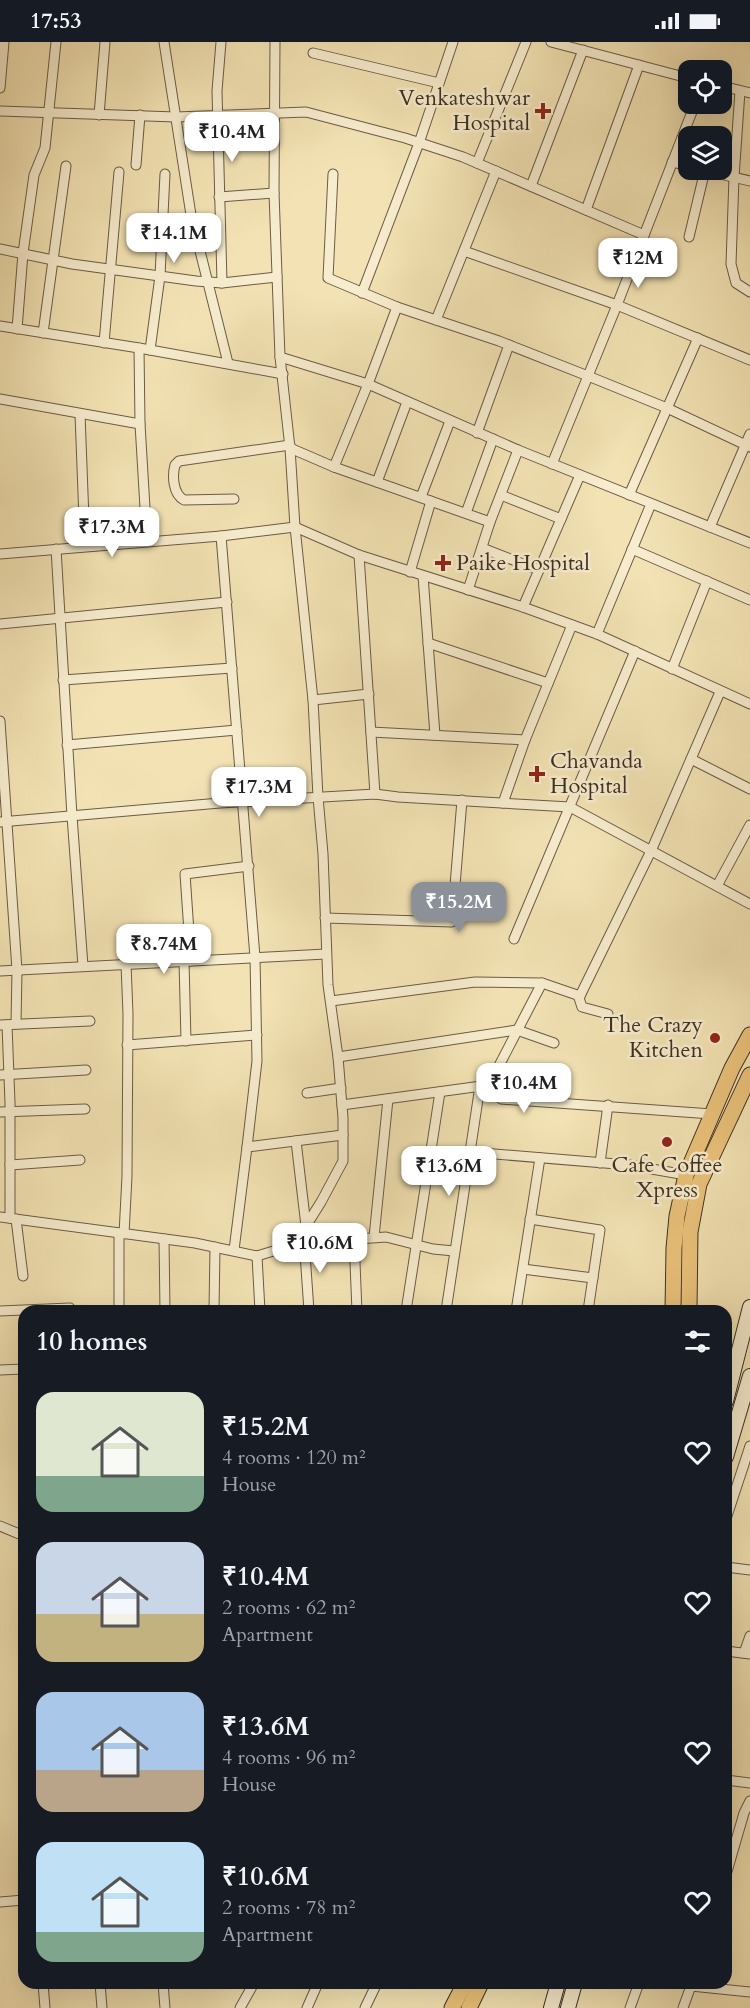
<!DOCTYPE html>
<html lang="en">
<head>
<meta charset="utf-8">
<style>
	:root { --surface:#171b24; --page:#242831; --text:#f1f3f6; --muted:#9ea1a6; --accent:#8c9099 }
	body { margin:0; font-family:Cardo,serif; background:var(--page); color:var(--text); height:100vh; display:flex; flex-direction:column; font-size:22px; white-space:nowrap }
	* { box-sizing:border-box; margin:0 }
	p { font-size:20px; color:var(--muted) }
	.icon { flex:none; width:33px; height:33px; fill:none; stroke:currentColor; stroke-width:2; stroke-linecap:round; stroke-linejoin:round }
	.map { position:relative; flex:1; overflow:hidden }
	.panel { position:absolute; left:18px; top:1263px; width:714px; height:684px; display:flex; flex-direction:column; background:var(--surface); border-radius:18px; box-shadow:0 6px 24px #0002 }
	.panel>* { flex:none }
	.controls { position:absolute; left:678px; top:18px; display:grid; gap:12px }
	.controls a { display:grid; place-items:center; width:54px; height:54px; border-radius:12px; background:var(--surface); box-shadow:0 6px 24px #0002; font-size:30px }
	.price { position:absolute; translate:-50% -51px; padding:0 14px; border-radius:12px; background:#fff; color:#222; font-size:20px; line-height:39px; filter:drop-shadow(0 2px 3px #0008) }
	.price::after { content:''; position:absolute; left:50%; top:36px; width:18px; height:14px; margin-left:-9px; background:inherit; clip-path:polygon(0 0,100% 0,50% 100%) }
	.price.active { background:var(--accent); color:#fff }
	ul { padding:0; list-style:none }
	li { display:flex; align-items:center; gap:18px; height:150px; padding:0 18px }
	li span { display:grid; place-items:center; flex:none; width:168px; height:120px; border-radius:18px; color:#555 }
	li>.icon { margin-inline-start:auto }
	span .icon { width:72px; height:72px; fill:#fffc; stroke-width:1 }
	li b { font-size:26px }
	h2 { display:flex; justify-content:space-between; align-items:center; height:72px; padding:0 18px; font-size:26px }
	.status { display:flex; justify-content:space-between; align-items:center; height:42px; padding:0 30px; background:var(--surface); direction:ltr }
	.status svg { height:16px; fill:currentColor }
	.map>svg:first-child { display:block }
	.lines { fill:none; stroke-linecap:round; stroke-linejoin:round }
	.street-casing { stroke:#6a5c47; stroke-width:11 }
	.secondary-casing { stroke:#3c2f23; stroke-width:16 }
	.primary-casing { stroke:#3c2f23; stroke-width:17 }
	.street { stroke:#f7edce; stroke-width:9 }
	.secondary { stroke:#f7edce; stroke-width:14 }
	.primary { stroke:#eac27a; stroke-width:15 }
	.poi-dot { fill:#8f2418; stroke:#f7edce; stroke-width:2 }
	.labels { text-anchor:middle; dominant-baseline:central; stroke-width:5; stroke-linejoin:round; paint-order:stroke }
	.poi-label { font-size:22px; fill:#3c2f23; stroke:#f7edce; text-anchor:end }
</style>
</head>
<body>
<div class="status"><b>17:53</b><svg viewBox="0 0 49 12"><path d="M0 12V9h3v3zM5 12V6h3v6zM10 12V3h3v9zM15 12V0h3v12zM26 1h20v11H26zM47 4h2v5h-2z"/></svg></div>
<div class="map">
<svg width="750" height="1966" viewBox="0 0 750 1966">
	<rect width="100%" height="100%" fill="#f3e3b4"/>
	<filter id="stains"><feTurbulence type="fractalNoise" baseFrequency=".00333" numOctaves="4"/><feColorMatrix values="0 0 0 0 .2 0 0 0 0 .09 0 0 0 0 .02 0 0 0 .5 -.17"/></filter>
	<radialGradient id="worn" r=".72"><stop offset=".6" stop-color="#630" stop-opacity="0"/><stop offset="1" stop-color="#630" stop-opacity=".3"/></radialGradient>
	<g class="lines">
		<defs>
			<g id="street">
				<path d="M 164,0 L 191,173 L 228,321"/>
				<path d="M 221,0 L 217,49 L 222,241"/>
				<path d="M 551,0 L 688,36"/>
				<path d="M 313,11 L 439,41"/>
				<path d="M 722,44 L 750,51"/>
				<path d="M 0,46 L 4,0"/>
				<path d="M 740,49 L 734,135 L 731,222 L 736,241 L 750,250"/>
				<path d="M 0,69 L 176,75 L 306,70 L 405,96 L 463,115 L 644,193"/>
				<path d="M 99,73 L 105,0"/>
				<path d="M 672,120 L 688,124"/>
				<path d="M 477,121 L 526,0"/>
				<path d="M 136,123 L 140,73"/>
				<path d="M 703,128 L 750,139"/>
				<path d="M 333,132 L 328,236 L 397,265 L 499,299 L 588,334 L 667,366 L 750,405"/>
				<path d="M 531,144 L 583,8"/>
				<path d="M 219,155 L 274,151"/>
				<path d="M 586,168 L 639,23"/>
				<path d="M 689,195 L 705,128"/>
				<path d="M 0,207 L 72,222 L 196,239 L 222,241 L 277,235"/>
				<path d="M 464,209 L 617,263 L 750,318"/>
				<path d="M 362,251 L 419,101 L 453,0"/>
				<path d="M 436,278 L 496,129"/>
				<path d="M 0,284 L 139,306 L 283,332"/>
				<path d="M 17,287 L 23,211 L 34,133 L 45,106 L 56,0"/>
				<path d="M 43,291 L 66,124"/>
				<path d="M 104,301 L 119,130"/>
				<path d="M 139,306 L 140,382 L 147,499"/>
				<path d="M 150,308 L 160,234 L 165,132"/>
				<path d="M 280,315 L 368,342 L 518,408 L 750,501"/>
				<path d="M 0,357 L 140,382"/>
				<path d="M 80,372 L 85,504"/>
				<path d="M 477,391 L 509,303"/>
				<path d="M 290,406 L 334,425 L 490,480"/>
				<path d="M 552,422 L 617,263 L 695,62"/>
				<path d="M 334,425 L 368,342 L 397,265"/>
				<path d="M 377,440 L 407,360"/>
				<path d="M 501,453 L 561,477"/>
				<path d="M 629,453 L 698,296"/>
				<path d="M 421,455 L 450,379"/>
				<path d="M 234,457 L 184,458 C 173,452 172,434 175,423 L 179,419 L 290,403"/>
				<path d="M 466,471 L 493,397"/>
				<path d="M 710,485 L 750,392"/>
				<path d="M 482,506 L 539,528"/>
				<path d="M 56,507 L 72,774 L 83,924"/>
				<path d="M 632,507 L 750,558"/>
				<path d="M 0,512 L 221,494"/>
				<path d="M 359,513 L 375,752"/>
				<path d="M 410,530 L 431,459"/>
				<path d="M 423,534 L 435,693"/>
				<path d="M 468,548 L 490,480 L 518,408"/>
				<path d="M 523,565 L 580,433"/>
				<path d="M 0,582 L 227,560"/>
				<path d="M 597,592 L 651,462"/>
				<path d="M 428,601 L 548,641"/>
				<path d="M 672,627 L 707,539"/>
				<path d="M 63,638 L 232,626"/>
				<path d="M 313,658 L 369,652"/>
				<path d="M 0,679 L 17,928 L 16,982"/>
				<path d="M 371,690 L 525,698 L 572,583"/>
				<path d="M 67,703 L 237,688"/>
				<path d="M 691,717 L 750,747"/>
				<path d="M 503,761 L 525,698"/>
				<path d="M 0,780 L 220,761 L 375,752 L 398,755 L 570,765 L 750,862"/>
				<path d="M 717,844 L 750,783"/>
				<path d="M 325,876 L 452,880 L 462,758"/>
				<path d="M 514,897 L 635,609"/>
				<path d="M 184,919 L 186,999"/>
				<path d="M 191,919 L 185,832 L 249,824"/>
				<path d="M 0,929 L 326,912"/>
				<path d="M 331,959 L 475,940 L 542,941"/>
				<path d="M 608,972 L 582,965 L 579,956 L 651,809 L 720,650"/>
				<path d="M 0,983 L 90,979"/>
				<path d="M 7,983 L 10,1061 L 10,1176"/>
				<path d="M 127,1003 L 257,993"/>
				<path d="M 338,1015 L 517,988 L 554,1001"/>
				<path d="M 0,1033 L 86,1028"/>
				<path d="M 489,1043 L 542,941 L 580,954"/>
				<path d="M 307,1051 L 341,1046"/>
				<path d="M 342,1063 L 489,1043 L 501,1057 L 712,1072"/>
				<path d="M 0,1070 L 85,1067"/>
				<path d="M 296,1099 L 306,1184"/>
				<path d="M 247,1105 L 257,1019 L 255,915 L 221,494 L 295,485 L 359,513 L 523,565 L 597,592 L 750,662"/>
				<path d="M 470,1110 L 629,1123 L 686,1133"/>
				<path d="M 600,1121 L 608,1063"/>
				<path d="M 10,1123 L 80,1118"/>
				<path d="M 0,1175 L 195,1201 L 257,1214 L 280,1207 L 306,1184 L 321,1160 L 343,1119 L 343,1076 L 338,1015 L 328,943 L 323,812 L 318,755 L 313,658 L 295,485 L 290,406 L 280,315 L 274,151 L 275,0"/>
				<path d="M 16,1177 L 23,1234"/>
				<path d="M 530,1177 L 600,1188 L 588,1269"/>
				<path d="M 124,1192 L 127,1134 L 128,972 L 126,922"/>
				<path d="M 374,1195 L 388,1057"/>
				<path d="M 164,1197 L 165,1269"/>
				<path d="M 292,1197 L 341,1195 L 358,1197 L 386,1195 L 433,1207 L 454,1209"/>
				<path d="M 304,1197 L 309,1269"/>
				<path d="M 354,1197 L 357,1269"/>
				<path d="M 234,1208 L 247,1105 L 343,1093"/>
				<path d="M 257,1214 L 260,1269"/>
				<path d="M 523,1227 L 593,1236"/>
				<path d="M 0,1269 L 70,1266 L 70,1269"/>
				<path d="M 119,1269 L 119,1191"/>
				<path d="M 214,1269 L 215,1205"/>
				<path d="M 406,1269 L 440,1050"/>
				<path d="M 446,1269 L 480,1044"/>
				<path d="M 516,1269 L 540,1116"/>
				<path d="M 0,1328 L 24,1327"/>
				<path d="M 726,1477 L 750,1404"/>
				<path d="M 0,1484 L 24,1494"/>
				<path d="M 726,1525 L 750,1528"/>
				<path d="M 726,1609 L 750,1612"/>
				<path d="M 744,1611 L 750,1594"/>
				<path d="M 726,1738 L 750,1741"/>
				<path d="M 726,1833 L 744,1771 L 750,1759"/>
				<path d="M 0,1860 L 24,1858"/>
				<path d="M 43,1941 L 45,1966"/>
				<path d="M 100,1941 L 102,1966"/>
				<path d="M 163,1941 L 165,1966"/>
				<path d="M 691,1944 L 750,1950"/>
				<path d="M 240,1966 L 254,1941"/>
				<path d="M 307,1966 L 318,1941"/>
				<path d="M 365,1966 L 377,1941"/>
				<path d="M 630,1966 L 639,1941"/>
				<path d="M 683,1966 L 692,1941"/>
			</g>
			<g id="secondary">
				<path d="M 726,1359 L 750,1265"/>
				<path d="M 726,1415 L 750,1334"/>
				<path d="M 551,1966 L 558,1941"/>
				<path d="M 568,1966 L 575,1941"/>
			</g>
			<g id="primary">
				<path d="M 673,1269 L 674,1206 L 677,1174 L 686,1133 L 732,1026 L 750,993"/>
				<path d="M 689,1269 L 690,1190 L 699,1142 L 750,1033"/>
				<path d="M 452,1966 L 465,1941"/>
				<path d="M 469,1966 L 481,1941"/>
			</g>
		</defs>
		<!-- street casing -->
		<use href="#street" class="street-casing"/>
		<!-- secondary casing -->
		<use href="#secondary" class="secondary-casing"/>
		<!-- primary casing -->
		<use href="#primary" class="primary-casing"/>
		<!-- street -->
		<use href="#street" class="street"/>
		<!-- secondary -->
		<use href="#secondary" class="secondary"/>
		<!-- primary -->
		<use href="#primary" class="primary"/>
	</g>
	<!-- markers -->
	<g class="poi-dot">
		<path d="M540 60h6v6h6v6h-6v6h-6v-6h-6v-6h6z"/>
		<path d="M440 512h6v6h6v6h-6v6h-6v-6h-6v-6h6z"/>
		<path d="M534 723h6v6h6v6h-6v6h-6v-6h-6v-6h6z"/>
		<circle cx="715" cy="996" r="6"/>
		<circle cx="667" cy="1100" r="6"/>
	</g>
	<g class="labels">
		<!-- poi labels -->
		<g class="poi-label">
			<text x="530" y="56">Venkateshwar<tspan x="530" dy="25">Hospital</tspan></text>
			<text x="456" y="521" text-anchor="start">Paike Hospital</text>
			<text x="550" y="719" text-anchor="start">Chavanda<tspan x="550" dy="25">Hospital</tspan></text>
			<text x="703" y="983">The Crazy<tspan x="703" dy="25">Kitchen</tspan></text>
			<text x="667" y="1123" text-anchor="middle">Cafe Coffee<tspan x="667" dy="25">Xpress</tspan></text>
		</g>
	</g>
	<rect width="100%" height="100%" filter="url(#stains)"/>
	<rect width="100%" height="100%" fill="url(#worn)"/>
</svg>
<div class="controls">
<a><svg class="icon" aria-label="locate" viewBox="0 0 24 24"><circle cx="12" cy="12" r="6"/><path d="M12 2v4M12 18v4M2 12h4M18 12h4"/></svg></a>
<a><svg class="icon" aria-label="layers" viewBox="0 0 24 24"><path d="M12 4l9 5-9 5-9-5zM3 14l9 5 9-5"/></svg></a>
</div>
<b class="price" style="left:232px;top:121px">₹10.4M</b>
<b class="price" style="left:174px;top:222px">₹14.1M</b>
<b class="price" style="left:638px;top:247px">₹12M</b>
<b class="price" style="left:112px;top:516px">₹17.3M</b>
<b class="price" style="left:259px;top:776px">₹17.3M</b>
<b class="price active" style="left:459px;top:891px">₹15.2M</b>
<b class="price" style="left:164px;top:933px">₹8.74M</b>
<b class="price" style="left:524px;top:1072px">₹10.4M</b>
<b class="price" style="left:449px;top:1155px">₹13.6M</b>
<b class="price" style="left:320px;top:1232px">₹10.6M</b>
<section class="panel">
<h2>10 homes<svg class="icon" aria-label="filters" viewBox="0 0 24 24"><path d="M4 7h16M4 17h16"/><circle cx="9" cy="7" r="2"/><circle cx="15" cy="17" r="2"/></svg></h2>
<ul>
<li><span style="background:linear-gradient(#dfe7d0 70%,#7fa58c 0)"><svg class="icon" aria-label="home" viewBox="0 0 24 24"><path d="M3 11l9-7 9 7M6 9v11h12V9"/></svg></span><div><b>₹15.2M</b><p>4 rooms · 120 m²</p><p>House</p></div><svg class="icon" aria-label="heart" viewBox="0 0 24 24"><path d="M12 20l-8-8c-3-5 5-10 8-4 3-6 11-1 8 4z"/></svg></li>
<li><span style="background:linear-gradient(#c9d6e8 60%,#c2b280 0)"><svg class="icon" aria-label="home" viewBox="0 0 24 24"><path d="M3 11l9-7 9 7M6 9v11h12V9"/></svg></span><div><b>₹10.4M</b><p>2 rooms · 62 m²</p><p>Apartment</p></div><svg class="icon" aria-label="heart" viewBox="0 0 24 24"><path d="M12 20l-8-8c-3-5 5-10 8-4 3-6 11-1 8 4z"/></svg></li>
<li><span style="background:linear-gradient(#a9c7e8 65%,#b9a48a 0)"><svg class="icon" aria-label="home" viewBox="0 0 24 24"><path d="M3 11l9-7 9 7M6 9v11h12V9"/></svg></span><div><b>₹13.6M</b><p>4 rooms · 96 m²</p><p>House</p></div><svg class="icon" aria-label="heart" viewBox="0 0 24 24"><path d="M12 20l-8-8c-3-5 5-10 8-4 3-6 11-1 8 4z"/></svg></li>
<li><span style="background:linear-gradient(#bfe0f5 75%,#7fa58c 0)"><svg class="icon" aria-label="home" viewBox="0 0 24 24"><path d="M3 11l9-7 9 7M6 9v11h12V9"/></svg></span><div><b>₹10.6M</b><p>2 rooms · 78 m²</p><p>Apartment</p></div><svg class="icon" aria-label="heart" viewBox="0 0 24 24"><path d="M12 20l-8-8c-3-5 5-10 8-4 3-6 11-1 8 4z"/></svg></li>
</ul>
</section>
</div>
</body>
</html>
